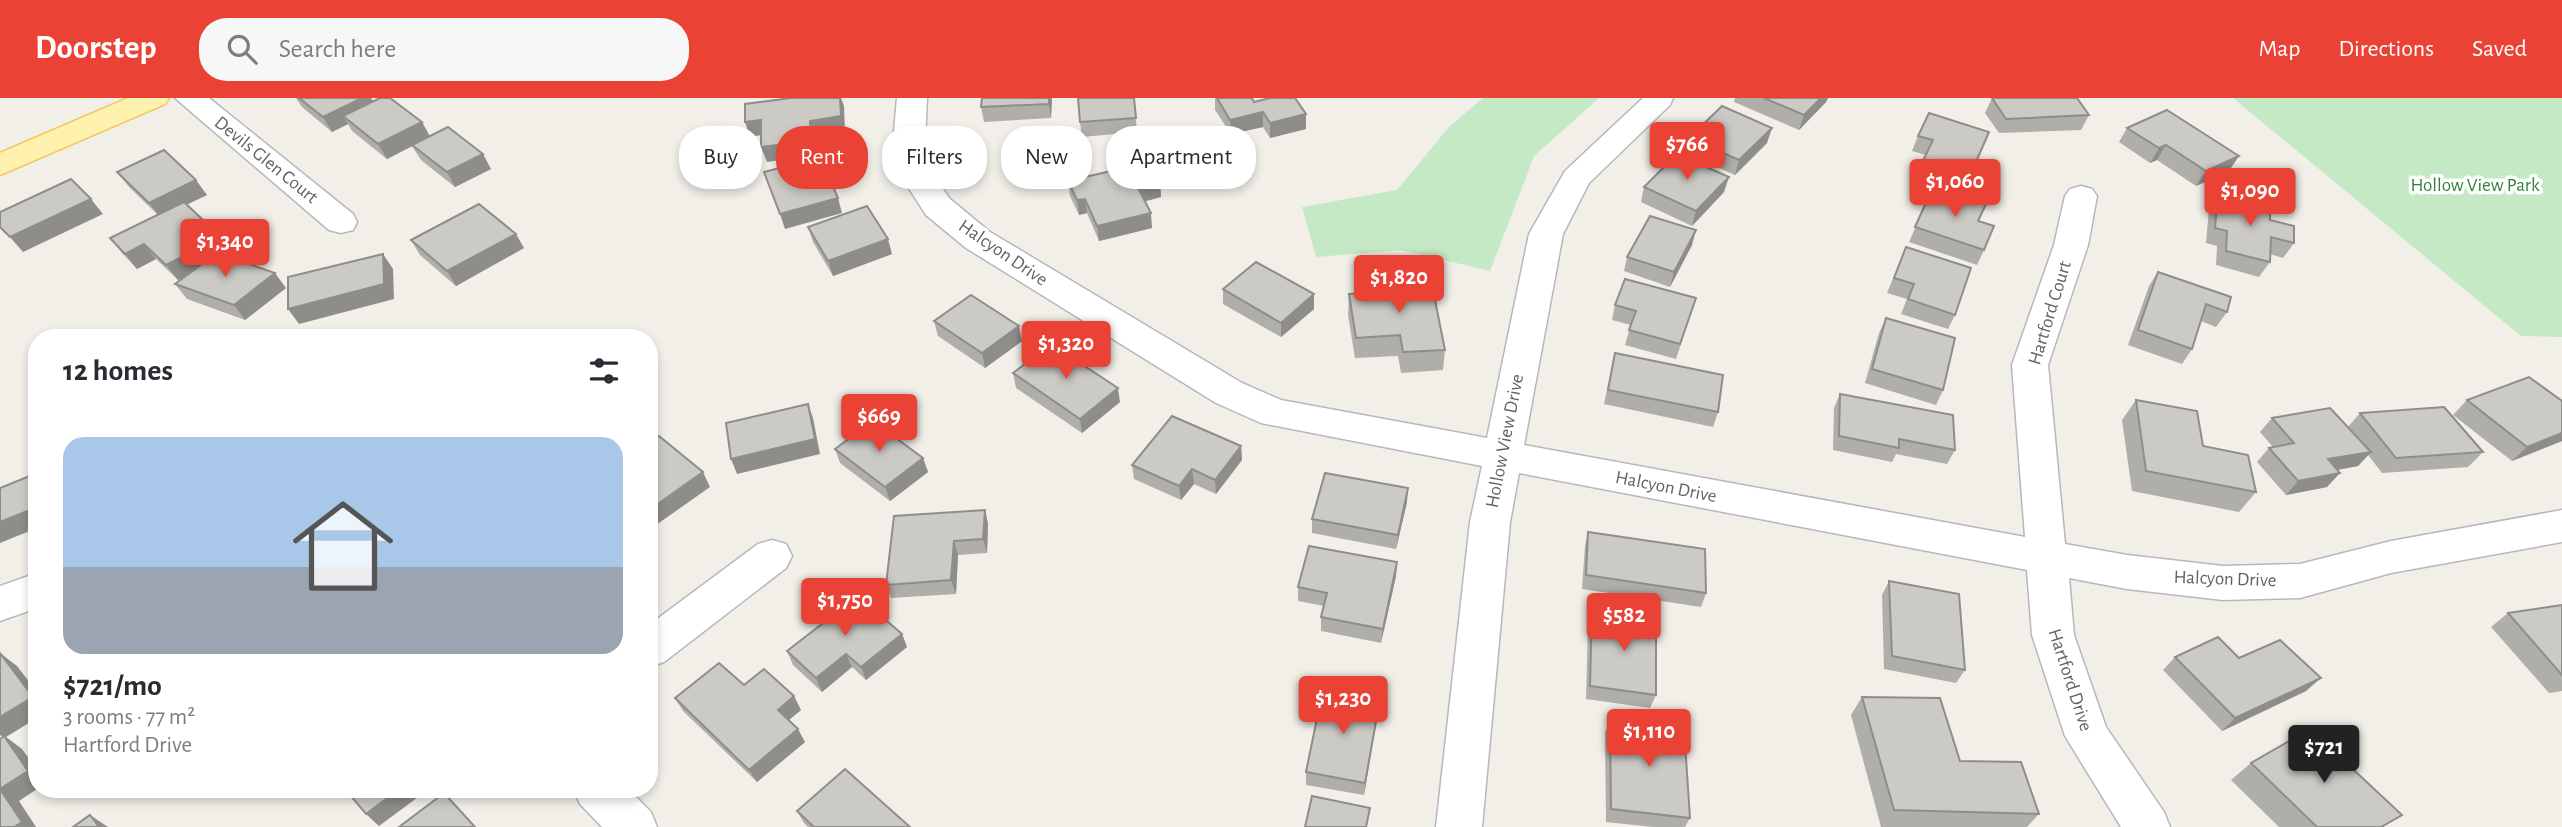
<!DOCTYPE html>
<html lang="en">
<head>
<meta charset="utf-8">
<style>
	:root { --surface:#fff; --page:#f7f7f7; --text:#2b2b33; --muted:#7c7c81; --accent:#ea4335 }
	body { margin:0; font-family:"Alegreya Sans",sans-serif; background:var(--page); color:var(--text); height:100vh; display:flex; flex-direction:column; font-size:26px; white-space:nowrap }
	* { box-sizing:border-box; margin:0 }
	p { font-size:23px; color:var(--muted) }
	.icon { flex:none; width:38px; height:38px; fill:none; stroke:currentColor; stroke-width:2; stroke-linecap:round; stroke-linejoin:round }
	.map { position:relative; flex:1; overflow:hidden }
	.sheet { position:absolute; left:28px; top:231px; width:630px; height:469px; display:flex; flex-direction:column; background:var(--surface); border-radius:28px; box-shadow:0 4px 10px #0003 }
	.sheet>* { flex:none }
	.guide { position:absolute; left:679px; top:28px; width:665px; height:63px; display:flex; gap:14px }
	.price { position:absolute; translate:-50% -60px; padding:0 16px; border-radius:7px; background:var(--accent); color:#fff; font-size:23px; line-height:46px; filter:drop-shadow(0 2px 4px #0008) }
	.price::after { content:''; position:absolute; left:50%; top:42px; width:21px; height:16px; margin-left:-10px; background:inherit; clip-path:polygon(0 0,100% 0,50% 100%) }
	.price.selected { background:#222; color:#fff }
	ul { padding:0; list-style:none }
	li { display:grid; align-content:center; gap:14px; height:371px; padding:0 35px }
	li span { display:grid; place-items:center; height:217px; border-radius:21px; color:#555 }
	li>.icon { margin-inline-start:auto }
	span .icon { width:126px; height:126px; fill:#fffc; stroke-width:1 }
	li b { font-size:30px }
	h2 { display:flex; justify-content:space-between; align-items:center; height:84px; padding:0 35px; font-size:30px }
	.pill { padding:0 24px; border-radius:28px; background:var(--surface); box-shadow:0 4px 10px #0003; font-size:24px; line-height:63px }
	.pill.selected { background:var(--accent); color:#fff }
	header { display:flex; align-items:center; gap:42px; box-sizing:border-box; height:98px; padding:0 35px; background:var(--accent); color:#fff }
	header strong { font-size:33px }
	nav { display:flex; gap:38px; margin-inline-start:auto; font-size:24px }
	.search { width:490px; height:63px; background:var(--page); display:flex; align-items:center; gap:18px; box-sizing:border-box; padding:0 24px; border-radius:28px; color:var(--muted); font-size:26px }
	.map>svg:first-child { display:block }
	.green { fill:#c5e8c5 }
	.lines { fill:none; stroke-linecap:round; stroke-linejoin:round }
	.minor-casing { stroke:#b5b8bc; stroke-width:3 }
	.major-casing { stroke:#f2c960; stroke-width:3 }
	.minor { fill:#fff; fill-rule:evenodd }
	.major { fill:#fff2af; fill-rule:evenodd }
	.wall { fill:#afaea9 }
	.shaded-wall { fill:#8f8d8a }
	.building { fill:#cccac5; stroke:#8f8d8a; stroke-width:2 }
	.labels { text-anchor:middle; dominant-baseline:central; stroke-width:7; stroke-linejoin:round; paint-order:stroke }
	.street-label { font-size:19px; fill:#5f6368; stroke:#fff }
	.park-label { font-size:19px; fill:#348238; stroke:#fff }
</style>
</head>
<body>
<header>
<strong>Doorstep</strong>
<div class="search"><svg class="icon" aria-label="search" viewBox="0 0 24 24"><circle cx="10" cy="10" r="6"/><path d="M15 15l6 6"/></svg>Search here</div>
<nav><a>Map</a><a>Directions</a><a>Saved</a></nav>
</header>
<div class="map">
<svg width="2562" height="729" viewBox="0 0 2562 729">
	<rect width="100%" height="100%" fill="#f1efe8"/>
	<!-- green -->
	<g class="green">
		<path d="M 1483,0 L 1599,0 L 1534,58 L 1490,173 L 1401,152 L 1316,159 L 1302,109 L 1397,92 L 1449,29 Z"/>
		<path d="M 2233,0 L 2562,0 L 2562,239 L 2521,238 Z"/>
	</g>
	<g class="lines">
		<defs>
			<g id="minor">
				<path d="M 175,0 L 209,0 L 353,116 L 357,124 L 353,132 L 341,135 L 329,132 Z"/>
				<path d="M 897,0 L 927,0 L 925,44 L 931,74 L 950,101 L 990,134 L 1242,285 L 1281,302 L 1487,340 L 1529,136 L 1565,73 L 1643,0 L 1673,0 L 1670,7 L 1589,85 L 1563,136 L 1524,347 L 2025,439 L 2012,267 L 2054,147 L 2065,98 L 2070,91 L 2081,88 L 2092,91 L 2097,98 L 2088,147 L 2048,267 L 2065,446 L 2127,457 L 2223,468 L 2300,466 L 2391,443 L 2562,412 L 2562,444 L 2391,475 L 2300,500 L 2223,502 L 2127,491 L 2069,480 L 2074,537 L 2106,629 L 2164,714 L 2170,729 L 2121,729 L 2065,638 L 2032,537 L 2027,472 L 1519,375 L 1510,424 L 1482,729 L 1436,729 L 1470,424 L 1482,368 L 1261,325 L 1216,305 L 966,150 L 926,117 L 899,75 L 893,44 Z"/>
				<path d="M 772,442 L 786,446 L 792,458 L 786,470 L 664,564 L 649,569 L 649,527 L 758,446 Z"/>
				<path d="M 37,475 L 37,510 L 0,523 L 0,488 Z"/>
				<path d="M 573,691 L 628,691 L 651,714 L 657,729 L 602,729 L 580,706 Z"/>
			</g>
			<path id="major" d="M 128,0 L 169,0 L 165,6 L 0,77 L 0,55 Z"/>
		</defs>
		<!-- minor casing -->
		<use href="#minor" class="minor-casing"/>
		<!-- major casing -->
		<use href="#major" class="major-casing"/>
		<!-- minor -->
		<use href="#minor" class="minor"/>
		<!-- major -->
		<use href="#major" class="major"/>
	</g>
	<!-- wall -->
	<g class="wall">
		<path d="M 296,0 L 371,0 L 373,4 L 422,24 L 430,38 L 491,71 L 455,89 L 421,62 L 412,48 L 387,61 L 352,33 L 348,26 L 332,34 L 302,9 Z"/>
		<path d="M 982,0 L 1052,0 L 1051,20 L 984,24 L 981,9 Z"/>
		<path d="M 1134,0 L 1137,34 L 1082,39 L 1080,24 Z"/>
		<path d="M 1215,0 L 1252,0 L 1254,4 L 1306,16 L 1306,31 L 1270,40 L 1263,29 L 1231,36 L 1215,12 Z"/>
		<path d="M 1735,0 L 1828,0 L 1826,4 L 1799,32 L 1734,4 Z"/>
		<path d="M 1992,0 L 2089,17 L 2081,32 L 1999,35 L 1985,15 Z"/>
		<path d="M 2127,30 L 2229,73 L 2196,88 L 2157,62 L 2150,65 L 2119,44 Z"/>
		<path d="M 1989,34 L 1962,95 L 1915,80 L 1926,57 L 1912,53 L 1918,38 Z"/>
		<path d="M 1689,40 L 1767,45 L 1735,77 L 1685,55 Z"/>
		<path d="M 117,74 L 207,97 L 186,107 L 232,154 L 226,158 L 286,190 L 245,222 L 187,201 L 175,186 L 185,178 L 178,182 L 156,161 L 137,171 L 122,155 L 110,140 L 158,117 L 129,89 Z"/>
		<path d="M 1068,83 L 1160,84 L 1161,99 L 1145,103 L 1152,130 L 1099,143 L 1087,115 L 1079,117 L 1070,98 Z"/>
		<path d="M 1644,89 L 1724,94 L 1692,128 L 1641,104 Z"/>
		<path d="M 1933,89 L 1978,123 L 1984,152 L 1977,167 L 1909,144 Z"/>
		<path d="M 2218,96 L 2270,122 L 2294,145 L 2283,160 L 2270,156 L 2270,164 L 2259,179 L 2216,167 L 2217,148 L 2206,145 L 2209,111 Z"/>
		<path d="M 808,129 L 892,156 L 833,178 L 813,144 Z"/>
		<path d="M 411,142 L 524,150 L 456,188 L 420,157 Z"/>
		<path d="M 1692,147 L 1670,189 L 1624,173 L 1627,159 Z"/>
		<path d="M 1906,149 L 1955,217 L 1948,231 L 1901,216 L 1907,201 L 1887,195 Z"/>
		<path d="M 2158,174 L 2227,214 L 2216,229 L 2201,223 L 2192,251 L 2182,266 L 2128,247 L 2149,188 Z"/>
		<path d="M 1374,180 L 1413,193 L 1445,252 L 1443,272 L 1401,275 L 1398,258 L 1355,260 L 1348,217 L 1349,196 L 1373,195 Z"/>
		<path d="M 1223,191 L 1314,196 L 1314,211 L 1281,239 L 1223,206 Z"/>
		<path d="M 1696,200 L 1676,261 L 1625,247 L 1631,227 L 1612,222 L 1615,207 Z"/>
		<path d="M 1886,220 L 1943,292 L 1936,307 L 1865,285 L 1879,235 Z"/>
		<path d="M 934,223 L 1022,243 L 985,270 L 938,238 Z"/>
		<path d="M 1615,255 L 1718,314 L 1713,329 L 1604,306 Z"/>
		<path d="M 1013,275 L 1120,304 L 1082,335 L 1016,290 Z"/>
		<path d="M 1840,296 L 1955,352 L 1947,366 L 1896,356 L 1892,364 L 1833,352 L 1834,310 Z"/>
		<path d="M 2136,302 L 2203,348 L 2256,394 L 2239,414 L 2132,393 L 2122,322 Z"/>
		<path d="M 2467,302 L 2562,303 L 2562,343 L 2512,363 L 2453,317 Z"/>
		<path d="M 2360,315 L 2483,354 L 2468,369 L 2382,375 L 2368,357 L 2358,368 L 2337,372 L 2327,389 L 2286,397 L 2257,364 L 2269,350 L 2273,349 L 2260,334 L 2272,320 L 2348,329 Z"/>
		<path d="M 1241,348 L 1242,362 L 1216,396 L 1194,386 L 1181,402 L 1134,381 L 1132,367 Z"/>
		<path d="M 835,351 L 923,360 L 928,374 L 890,403 L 840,365 Z"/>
		<path d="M 1407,404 L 1396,451 L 1312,435 L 1312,421 Z"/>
		<path d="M 985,412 L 988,426 L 987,455 L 958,457 L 956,496 L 891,500 L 886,487 Z"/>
		<path d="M 1588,434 L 1706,495 L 1701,509 L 1582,491 L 1585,448 Z"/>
		<path d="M 1397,464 L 1396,478 L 1381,545 L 1321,533 L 1321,519 L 1324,508 L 1298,503 L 1298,489 Z"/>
		<path d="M 1889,483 L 1965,572 L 1956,585 L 1884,571 L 1882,497 Z"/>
		<path d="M 2562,507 L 2562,593 L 2549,595 L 2491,529 L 2508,515 Z"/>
		<path d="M 1592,514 L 1656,597 L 1650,610 L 1586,601 L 1588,527 Z"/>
		<path d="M 902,536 L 907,549 L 866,582 L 852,569 L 822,594 L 793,567 L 787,553 Z"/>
		<path d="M 2175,559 L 2239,560 L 2306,593 L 2222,633 L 2163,572 Z"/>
		<path d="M 744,587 L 801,612 L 789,622 L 805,644 L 757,684 L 683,613 L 675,600 Z"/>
		<path d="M 1862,599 L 1960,663 L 2039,716 L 2027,729 L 1881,729 L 1851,617 Z"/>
		<path d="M 1380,601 L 1364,697 L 1306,687 L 1306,674 Z"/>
		<path d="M 1610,622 L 1690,720 L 1685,729 L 1653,729 L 1606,724 L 1605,635 Z"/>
		<path d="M 2251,665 L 2385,729 L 2279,729 L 2231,682 Z"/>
		<path d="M 797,713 L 910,729 L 808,729 L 804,725 Z"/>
	</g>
	<!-- shaded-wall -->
	<g class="shaded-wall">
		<path d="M 362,0 L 371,0 L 378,12 L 343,18 L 348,26 L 332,34 L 323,19 Z"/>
		<path d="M 840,0 L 841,0 L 844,8 L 845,33 L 815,37 L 815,57 L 767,64 L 761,49 L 810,23 Z"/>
		<path d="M 1049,0 L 1052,0 L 1051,20 L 1049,6 Z"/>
		<path d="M 1821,0 L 1828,0 L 1826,4 L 1799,32 L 1804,17 Z"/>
		<path d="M 1263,14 L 1263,29 L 1231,36 L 1230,22 Z"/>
		<path d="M 1306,16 L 1306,31 L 1270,40 L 1270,25 Z"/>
		<path d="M 761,22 L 766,36 L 750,39 L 745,24 Z"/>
		<path d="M 422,24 L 430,39 L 387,61 L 378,46 Z"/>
		<path d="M 1772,30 L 1767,45 L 1735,77 L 1739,62 Z"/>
		<path d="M 2166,47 L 2157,62 L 2150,65 L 2159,50 Z"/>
		<path d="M 483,56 L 491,71 L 455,89 L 447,74 Z"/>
		<path d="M 2239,58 L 2229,73 L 2196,88 L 2206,73 Z"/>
		<path d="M 850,72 L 854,86 L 833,92 L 828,77 Z"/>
		<path d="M 1729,79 L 1724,94 L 1692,128 L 1696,113 Z"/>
		<path d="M 196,82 L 207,97 L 160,119 L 149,105 Z"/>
		<path d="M 1160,84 L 1161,99 L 1139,105 L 1138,90 Z"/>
		<path d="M 838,100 L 842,115 L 785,131 L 780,116 Z"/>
		<path d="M 91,101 L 103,116 L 23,154 L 10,139 Z"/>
		<path d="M 1085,101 L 1087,115 L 1079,117 L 1077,102 Z"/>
		<path d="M 1151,115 L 1152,130 L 1099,143 L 1097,128 Z"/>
		<path d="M 1696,132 L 1692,147 L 1670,189 L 1674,174 Z"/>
		<path d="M 516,136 L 524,150 L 456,188 L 447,173 Z"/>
		<path d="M 221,139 L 232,154 L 178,182 L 166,167 Z"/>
		<path d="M 888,141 L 892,156 L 833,178 L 828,163 Z"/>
		<path d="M 144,146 L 156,161 L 137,171 L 125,156 Z"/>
		<path d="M 383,156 L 393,171 L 394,201 L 299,226 L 288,211 Z"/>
		<path d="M 275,175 L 286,190 L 245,222 L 234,207 Z"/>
		<path d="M 1314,196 L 1314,211 L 1281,239 L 1281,225 Z"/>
		<path d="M 1019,228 L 1022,243 L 985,270 L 982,255 Z"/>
		<path d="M 1118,290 L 1120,304 L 1082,335 L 1080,321 Z"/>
		<path d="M 808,306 L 813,320 L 820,356 L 737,376 L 731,361 Z"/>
		<path d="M 2562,335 L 2562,343 L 2512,363 L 2527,349 Z"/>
		<path d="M 1241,348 L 1242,362 L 1216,396 L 1215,382 Z"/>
		<path d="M 2371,354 L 2358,368 L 2315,376 L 2328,361 Z"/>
		<path d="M 923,360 L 928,374 L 890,403 L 885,389 Z"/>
		<path d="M 1192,371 L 1194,386 L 1181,402 L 1179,388 Z"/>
		<path d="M 703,374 L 710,389 L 649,432 L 649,412 Z"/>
		<path d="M 2340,375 L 2327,389 L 2286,397 L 2298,383 Z"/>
		<path d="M 1408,390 L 1407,404 L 1396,451 L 1398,437 Z"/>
		<path d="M 37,409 L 37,430 L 0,445 L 0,424 Z"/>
		<path d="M 985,412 L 988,426 L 987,455 L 983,441 Z"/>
		<path d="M 954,443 L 958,457 L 956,496 L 951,482 Z"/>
		<path d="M 1397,464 L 1396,478 L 1381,545 L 1383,531 Z"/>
		<path d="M 902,536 L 907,549 L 866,582 L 861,569 Z"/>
		<path d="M 0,555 L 17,568 L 37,594 L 37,620 L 6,639 L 22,651 L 37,672 L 37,691 L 19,703 L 36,729 L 14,729 L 0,691 L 5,640 L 0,637 Z"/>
		<path d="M 846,556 L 852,569 L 822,594 L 816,580 Z"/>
		<path d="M 2321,580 L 2306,593 L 2222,633 L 2235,620 Z"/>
		<path d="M 794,598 L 801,612 L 785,625 L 778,612 Z"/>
		<path d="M 1380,601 L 1378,614 L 1364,697 L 1365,685 Z"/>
		<path d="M 798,631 L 805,644 L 757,684 L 749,672 Z"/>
		<path d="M 399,691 L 429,691 L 379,728 L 366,716 Z"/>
		<path d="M 90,717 L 108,729 L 99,729 Z"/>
	</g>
	<!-- building -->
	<g class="building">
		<path d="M 299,0 L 362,0 L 323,19 Z"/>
		<path d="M 380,0 L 390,0 L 422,24 L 378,46 L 343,18 Z"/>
		<path d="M 791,0 L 840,0 L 841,18 L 810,23 L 811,43 L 761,49 L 761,22 L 745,24 L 745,6 Z"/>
		<path d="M 982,0 L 1049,0 L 1049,6 L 981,9 Z"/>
		<path d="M 1078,0 L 1134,0 L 1136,20 L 1080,24 Z"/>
		<path d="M 1217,0 L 1252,0 L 1254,4 L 1270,0 L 1295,0 L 1306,16 L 1270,25 L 1263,14 L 1230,22 Z"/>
		<path d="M 1764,0 L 1821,0 L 1804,17 Z"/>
		<path d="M 1992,0 L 2077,0 L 2089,17 L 2006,21 Z"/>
		<path d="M 1722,8 L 1772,30 L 1739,62 L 1689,40 Z"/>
		<path d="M 2167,12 L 2239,58 L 2206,73 L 2166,47 L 2159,50 L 2127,30 Z"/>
		<path d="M 1929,15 L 1989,34 L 1969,80 L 1922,65 L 1933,42 L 1918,38 Z"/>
		<path d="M 448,29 L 483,56 L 447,74 L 412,47 Z"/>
		<path d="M 164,52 L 196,82 L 149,105 L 117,74 Z"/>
		<path d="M 842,54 L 850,72 L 828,77 L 838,100 L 780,116 L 764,74 Z"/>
		<path d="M 1677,56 L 1729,79 L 1696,113 L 1644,89 Z"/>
		<path d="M 1150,64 L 1160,84 L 1138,90 L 1151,115 L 1097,128 L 1085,101 L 1077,102 L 1068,83 Z"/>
		<path d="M 71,81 L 91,101 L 10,139 L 0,129 L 0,114 Z"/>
		<path d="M 1933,89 L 1986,106 L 1978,123 L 1994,128 L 1984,152 L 1915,129 Z"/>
		<path d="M 2218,96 L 2270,110 L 2270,122 L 2294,128 L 2294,145 L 2271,139 L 2270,164 L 2226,153 L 2227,133 L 2215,130 Z"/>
		<path d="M 184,104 L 221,139 L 166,167 L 144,146 L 125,156 L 110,140 Z"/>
		<path d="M 479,106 L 516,136 L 447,173 L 411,142 Z"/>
		<path d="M 867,108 L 888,141 L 828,163 L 808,129 Z"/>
		<path d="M 1650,118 L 1696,132 L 1674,174 L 1627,159 Z"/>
		<path d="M 1906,149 L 1971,170 L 1955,217 L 1908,201 L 1914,186 L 1894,180 Z"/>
		<path d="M 217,155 L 275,175 L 234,207 L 175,186 Z"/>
		<path d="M 383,156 L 384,186 L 288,211 L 288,179 Z"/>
		<path d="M 1256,164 L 1314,196 L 1281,225 L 1223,191 Z"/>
		<path d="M 2158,174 L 2231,199 L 2227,214 L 2206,206 L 2192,251 L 2138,232 Z"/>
		<path d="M 1410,178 L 1413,193 L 1433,192 L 1445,252 L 1403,254 L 1400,237 L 1356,240 L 1349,196 L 1376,195 L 1374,180 Z"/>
		<path d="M 1625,181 L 1696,200 L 1680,246 L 1629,232 L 1636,213 L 1615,207 Z"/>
		<path d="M 971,197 L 1019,228 L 982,255 L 934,223 Z"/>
		<path d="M 1886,220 L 1955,240 L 1943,292 L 1872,271 Z"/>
		<path d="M 1051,246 L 1118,290 L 1080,321 L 1013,275 Z"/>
		<path d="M 1615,255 L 1723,277 L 1718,314 L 1608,292 Z"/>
		<path d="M 2529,279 L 2562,303 L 2562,335 L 2527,349 L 2467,302 Z"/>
		<path d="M 1840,296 L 1953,317 L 1955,352 L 1899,341 L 1899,350 L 1839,338 Z"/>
		<path d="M 2136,302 L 2197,313 L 2203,348 L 2248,357 L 2256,394 L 2146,373 Z"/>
		<path d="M 808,306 L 815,341 L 731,361 L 726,325 Z"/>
		<path d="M 2444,309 L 2483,354 L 2396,360 L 2360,315 Z"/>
		<path d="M 2330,310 L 2371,354 L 2328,361 L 2340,375 L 2298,383 L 2269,350 L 2294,345 L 2272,320 Z"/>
		<path d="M 1172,318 L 1241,348 L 1215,382 L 1192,371 L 1179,388 L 1132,367 Z"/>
		<path d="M 873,323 L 923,360 L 885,389 L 835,351 Z"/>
		<path d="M 659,338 L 703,374 L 649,412 L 649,345 Z"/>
		<path d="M 37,375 L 37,409 L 0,424 L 0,390 Z"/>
		<path d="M 1325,375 L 1408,390 L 1398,437 L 1312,421 Z"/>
		<path d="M 985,412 L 983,441 L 954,443 L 951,482 L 886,487 L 894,418 Z"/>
		<path d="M 1588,434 L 1705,451 L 1706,495 L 1586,477 Z"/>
		<path d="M 1309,448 L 1397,464 L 1383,531 L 1321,519 L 1327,495 L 1298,489 Z"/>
		<path d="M 1889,483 L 1959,496 L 1965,572 L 1892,558 Z"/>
		<path d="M 858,498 L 902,536 L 861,569 L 846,556 L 816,580 L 787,553 Z"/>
		<path d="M 2562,507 L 2562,577 L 2508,515 Z"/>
		<path d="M 1592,514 L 1656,522 L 1656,597 L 1590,588 Z"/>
		<path d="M 2218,539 L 2239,560 L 2280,542 L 2321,580 L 2235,620 L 2175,559 Z"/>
		<path d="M 0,555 L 33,599 L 0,619 Z"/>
		<path d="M 719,565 L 744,587 L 764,571 L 794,598 L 778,612 L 798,631 L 749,672 L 675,600 Z"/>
		<path d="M 1323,591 L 1380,601 L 1365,685 L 1306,674 Z"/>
		<path d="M 1862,599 L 1940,600 L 1960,663 L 2021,664 L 2039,716 L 1894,712 Z"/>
		<path d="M 1610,622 L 1684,630 L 1690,720 L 1611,711 Z"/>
		<path d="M 2310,631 L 2402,717 L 2381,729 L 2317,729 L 2251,665 Z"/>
		<path d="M 4,638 L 28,673 L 0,691 L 22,724 L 14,729 L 0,729 L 0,641 Z"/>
		<path d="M 845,671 L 910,729 L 814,729 L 797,713 Z"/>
		<path d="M 345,691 L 399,691 L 366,716 Z"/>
		<path d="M 444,695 L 475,729 L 399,729 Z"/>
		<path d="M 1312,698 L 1370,710 L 1366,729 L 1305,729 Z"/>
		<path d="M 90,717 L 99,729 L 73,729 Z"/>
	</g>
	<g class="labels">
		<!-- street labels -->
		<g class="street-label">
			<text transform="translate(266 62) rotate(39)">Devils Glen Court</text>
			<text transform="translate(1003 155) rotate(34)">Halcyon Drive</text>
			<text transform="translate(2050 215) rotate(-73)">Hartford Court</text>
			<text transform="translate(1505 343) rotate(-79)">Hollow View Drive</text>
			<text transform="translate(1666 389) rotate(11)">Halcyon Drive</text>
			<text transform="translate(2225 481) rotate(2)">Halcyon Drive</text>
			<text transform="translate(2070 582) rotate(72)">Hartford Drive</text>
		</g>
		<!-- park labels -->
		<g class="park-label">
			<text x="2475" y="87">Hollow View Park</text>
		</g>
	</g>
</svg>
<b class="price" style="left:1687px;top:84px">$766</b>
<b class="price" style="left:1955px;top:121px">$1,060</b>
<b class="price" style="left:2250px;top:130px">$1,090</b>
<b class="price" style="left:225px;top:181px">$1,340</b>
<b class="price" style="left:1399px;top:217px">$1,820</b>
<b class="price" style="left:1066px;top:283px">$1,320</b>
<b class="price" style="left:879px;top:356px">$669</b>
<b class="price" style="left:845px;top:540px">$1,750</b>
<b class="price" style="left:1624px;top:555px">$582</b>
<b class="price" style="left:1343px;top:638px">$1,230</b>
<b class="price" style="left:1649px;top:671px">$1,110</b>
<b class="price selected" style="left:2324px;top:687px">$721</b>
<div class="guide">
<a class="pill">Buy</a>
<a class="pill selected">Rent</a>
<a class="pill">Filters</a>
<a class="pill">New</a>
<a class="pill">Apartment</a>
</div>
<section class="sheet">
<h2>12 homes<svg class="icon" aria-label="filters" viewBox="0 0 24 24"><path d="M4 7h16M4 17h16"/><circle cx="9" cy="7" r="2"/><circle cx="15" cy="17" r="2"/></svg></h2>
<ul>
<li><span style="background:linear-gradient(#a9c7e8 60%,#9aa5b1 0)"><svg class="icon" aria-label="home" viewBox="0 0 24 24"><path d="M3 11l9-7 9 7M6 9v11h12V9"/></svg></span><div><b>$721/mo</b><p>3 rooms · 77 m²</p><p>Hartford Drive</p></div></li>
</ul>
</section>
</div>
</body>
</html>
